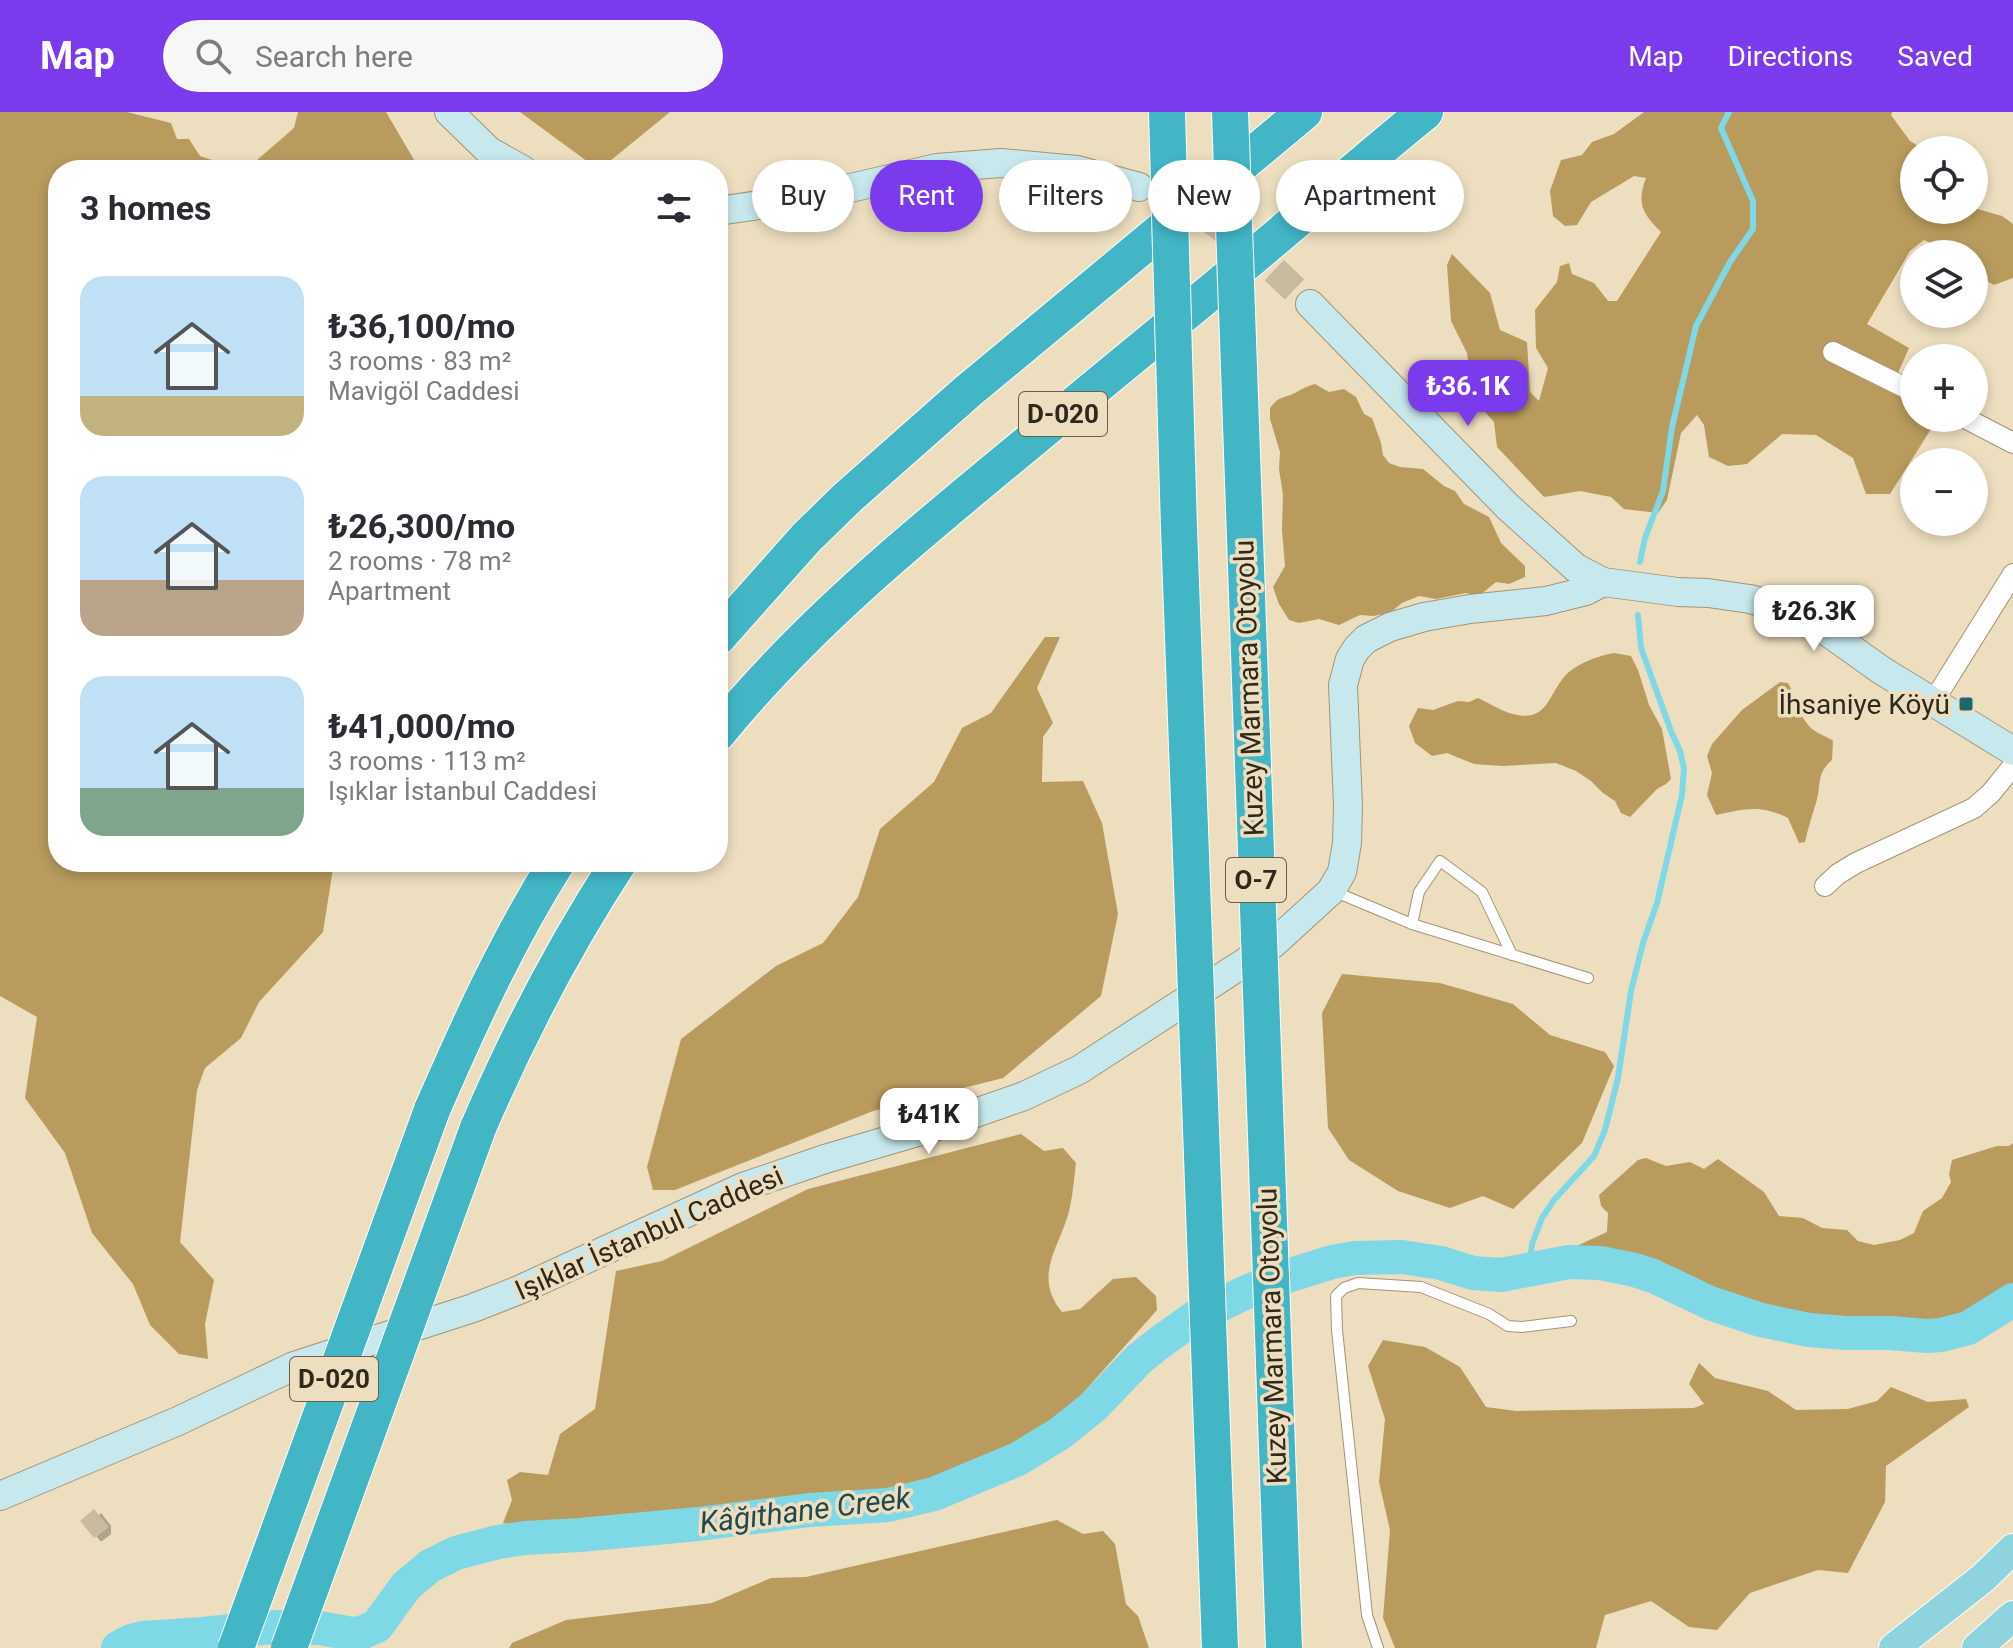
<!DOCTYPE html>
<html lang="en">
<head>
<meta charset="utf-8">
<style>
	:root { --surface:#fff; --page:#f7f7f7; --text:#2b2b33; --muted:#7c7c81; --accent:#7c3aed }
	body { margin:0; font-family:Roboto,sans-serif; background:var(--page); color:var(--text); height:100vh; display:flex; flex-direction:column; font-size:30px; white-space:nowrap }
	* { box-sizing:border-box; margin:0 }
	p { font-size:26px; color:var(--muted) }
	.icon { flex:none; width:44px; height:44px; fill:none; stroke:currentColor; stroke-width:2; stroke-linecap:round; stroke-linejoin:round }
	.map { position:relative; flex:1; overflow:hidden }
	.side { position:absolute; left:48px; top:48px; width:680px; height:712px; display:flex; flex-direction:column; background:var(--surface); border-radius:32px; box-shadow:0 4px 12px #0003 }
	.side>* { flex:none }
	.banner { position:absolute; left:752px; top:48px; width:760px; height:72px; display:flex; gap:16px }
	.controls { position:absolute; left:1900px; top:24px; display:grid; gap:16px }
	.controls a { display:grid; place-items:center; width:88px; height:88px; border-radius:50%; background:var(--surface); box-shadow:0 4px 12px #0003; font-size:40px }
	.price { position:absolute; translate:-50% -68px; padding:0 18px; border-radius:16px; background:#fff; color:#222; font-size:26px; line-height:52px; filter:drop-shadow(0 2px 4px #0008) }
	.price::after { content:''; position:absolute; left:50%; top:48px; width:24px; height:18px; margin-left:-12px; background:inherit; clip-path:polygon(0 0,100% 0,50% 100%) }
	.price.current { background:var(--accent); color:#fff }
	ul { padding:0; list-style:none }
	li { display:flex; align-items:center; gap:24px; height:200px; padding:0 32px }
	li span { display:grid; place-items:center; flex:none; width:224px; height:160px; border-radius:24px; color:#555 }
	li>.icon { margin-inline-start:auto }
	span .icon { width:96px; height:96px; fill:#fffc; stroke-width:1 }
	li b { font-size:34px }
	h2 { display:flex; justify-content:space-between; align-items:center; height:96px; padding:0 32px; font-size:34px }
	.pill { padding:0 28px; border-radius:36px; background:var(--surface); box-shadow:0 4px 12px #0003; font-size:28px; line-height:72px }
	.pill.current { background:var(--accent); color:#fff }
	header { display:flex; align-items:center; gap:48px; box-sizing:border-box; height:112px; padding:0 40px; background:var(--accent); color:#fff }
	header strong { font-size:38px }
	nav { display:flex; gap:44px; margin-inline-start:auto; font-size:28px }
	.search { width:560px; height:72px; background:var(--page); display:flex; align-items:center; gap:20px; box-sizing:border-box; padding:0 28px; border-radius:44px; color:var(--muted); font-size:30px }
	.map>svg:first-child { display:block }
	.forest { fill:#b89b5d }
	.lines { fill:none; stroke-linecap:round; stroke-linejoin:round }
	.stream { stroke:#7fd8e5; stroke-width:6 }
	.river { stroke:#7fd8e5; stroke-width:34 }
	.building { fill:#cabb9e; filter:url(#shadow) }
	.secondary-tunnel { stroke:#c7ba9f; stroke-width:28; stroke-dasharray:28 14; stroke-linecap:butt }
	.lane-casing { stroke:#a29477; stroke-width:12 }
	.street-casing { stroke:#a29477; stroke-width:22 }
	.secondary-casing { stroke:#a29477; stroke-width:30 }
	.primary-casing { stroke:#fff; stroke-width:32 }
	.highway-casing { stroke:#fff; stroke-width:38 }
	.lane { stroke:#fff; stroke-width:10 }
	.street { stroke:#fff; stroke-width:20 }
	.secondary { stroke:#c7e9ee; stroke-width:28 }
	.primary { stroke:#8ed3dd; stroke-width:30 }
	.highway { stroke:#43b6c6; stroke-width:36 }
	.highway-bridge-casing { stroke:#fff; stroke-width:38; stroke-linecap:butt }
	.highway-bridge { stroke:#43b6c6; stroke-width:36 }
	.poi-dot { fill:#1b6771; stroke:#eddebf; stroke-width:3 }
	.labels { text-anchor:middle; dominant-baseline:central; stroke-width:7; stroke-linejoin:round; paint-order:stroke }
	.shield { fill:#eddebf; stroke:#685f4e; stroke-width:2 }
	.shield-label { font-size:26px; font-weight:bold; fill:#2f291d }
	.street-label { font-size:28px; fill:#2f291d; stroke:#eddebf }
	.poi-label { font-size:28px; fill:#2f291d; stroke:#eddebf; text-anchor:end }
	.water-label { font-size:30px; font-style:italic; fill:#20494f; stroke:#eddebf }
</style>
</head>
<body>
<header>
<strong>Map</strong>
<div class="search"><svg class="icon" aria-label="search" viewBox="0 0 24 24"><circle cx="10" cy="10" r="6"/><path d="M15 15l6 6"/></svg>Search here</div>
<nav><a>Map</a><a>Directions</a><a>Saved</a></nav>
</header>
<div class="map">
<svg width="2013" height="1536" viewBox="0 0 2013 1536">
	<defs>
		<filter id="shadow"><feDropShadow dx="7" dy="4" stdDeviation="0" flood-color="#0004"/></filter>
	</defs>
	<rect width="100%" height="100%" fill="#eddebf"/>
	<!-- forest -->
	<g class="forest">
		<path d="M 0,0 L 127,0 L 171,11 L 177,27 L 189,27 L 200,44 L 227,53 L 257,48 L 294,16 L 298,0 L 386,0 L 420,58 L 58,58 L 58,750 L 334,750 L 323,820 L 259,890 L 241,926 L 205,956 L 197,978 L 180,1130 L 214,1168 L 205,1212 L 208,1247 L 179,1242 L 150,1213 L 133,1172 L 92,1121 L 65,1041 L 25,986 L 37,905 L 0,884 Z"/>
		<path d="M 520,0 L 670,0 L 599,58 Z"/>
		<path d="M 1644,0 L 1892,0 L 1891,3 L 1910,29 L 1925,38 L 1914,38 L 1914,98 L 1974,98 L 1974,96 L 2002,104 L 2013,112 L 2013,166 L 1994,173 L 1974,162 L 1974,142 L 1955,142 L 1924,128 L 1910,139 L 1867,212 L 1909,236 L 1898,261 L 1914,270 L 1914,306 L 1938,306 L 1890,382 L 1866,382 L 1853,346 L 1816,323 L 1782,322 L 1747,352 L 1728,354 L 1709,345 L 1704,313 L 1697,303 L 1681,321 L 1667,388 L 1658,401 L 1624,397 L 1611,385 L 1580,379 L 1544,385 L 1497,335 L 1494,310 L 1473,286 L 1467,241 L 1451,209 L 1447,153 L 1452,142 L 1490,181 L 1500,218 L 1527,230 L 1530,280 L 1539,289 L 1548,256 L 1536,236 L 1535,198 L 1557,170 L 1560,154 L 1569,151 L 1572,162 L 1594,171 L 1608,189 L 1617,189 L 1661,120 C 1643,102 1636,92 1646,66 L 1634,64 L 1591,90 L 1577,113 L 1565,114 L 1553,104 L 1550,79 L 1561,48 L 1582,43 L 1592,30 L 1614,22 Z"/>
		<path d="M 1315,272 L 1329,280 L 1344,277 L 1356,285 L 1364,302 L 1372,306 L 1381,331 L 1383,343 L 1389,351 L 1400,355 L 1423,357 L 1444,374 L 1455,379 L 1464,392 L 1489,405 L 1501,431 L 1525,454 L 1525,465 L 1509,472 L 1496,470 L 1479,484 L 1466,481 L 1436,487 L 1419,484 L 1402,491 L 1391,500 L 1374,504 L 1360,503 L 1339,513 L 1319,507 L 1299,511 L 1289,508 L 1279,492 L 1273,475 L 1285,454 L 1282,418 L 1283,383 L 1279,357 L 1280,340 L 1270,307 L 1270,296 C 1279,284 1282,287 1295,281 C 1302,277 1307,274 1315,272 Z"/>
		<path d="M 1045,525 L 1060,525 L 1037,576 L 1053,611 L 1043,625 L 1042,670 L 1083,669 L 1102,711 L 1118,802 L 1101,884 L 1003,966 L 873,999 L 675,1078 L 653,1078 L 647,1055 L 681,927 L 776,854 L 823,831 L 858,785 L 880,717 L 934,670 L 962,616 L 991,601 Z"/>
		<path d="M 1614,541 L 1631,544 L 1638,558 L 1649,593 L 1662,617 L 1671,667 L 1666,672 L 1657,677 L 1630,705 L 1621,701 L 1615,689 L 1603,681 L 1591,669 L 1576,659 L 1556,651 L 1502,654 L 1474,652 L 1447,641 L 1432,644 L 1415,631 L 1409,614 L 1418,596 L 1433,598 L 1458,589 L 1469,590 L 1478,586 C 1489,591 1501,599 1513,602 C 1547,611 1548,584 1564,565 C 1575,552 1597,544 1614,541 Z"/>
		<path d="M 1780,570 L 1788,571 C 1798,588 1798,607 1815,619 C 1820,623 1827,624 1833,629 L 1832,648 C 1815,663 1822,673 1816,691 C 1812,704 1808,716 1805,730 L 1799,731 L 1788,706 C 1760,692 1745,697 1716,703 L 1707,683 L 1712,661 L 1707,644 L 1712,632 L 1742,598 Z"/>
		<path d="M 1342,862 L 1440,871 L 1513,892 L 1550,923 L 1605,940 L 1614,954 L 1582,1031 L 1513,1097 L 1483,1084 L 1450,1096 L 1398,1079 L 1349,1048 L 1328,1016 L 1322,901 Z"/>
		<path d="M 1021,1022 L 1044,1039 L 1063,1036 L 1076,1051 C 1074,1066 1073,1081 1070,1095 C 1062,1133 1031,1162 1062,1200 L 1080,1197 L 1113,1167 L 1136,1165 L 1156,1184 L 1157,1198 L 1058,1309 L 974,1362 L 851,1391 L 623,1402 L 539,1419 L 503,1411 L 512,1388 L 507,1368 L 520,1360 L 548,1363 L 560,1322 L 595,1297 L 616,1159 L 662,1149 L 808,1077 Z"/>
		<path d="M 2013,1031 L 2013,1193 L 1987,1211 L 1933,1239 L 1884,1236 L 1860,1228 L 1741,1209 L 1695,1192 L 1660,1173 L 1607,1160 L 1574,1156 L 1564,1145 L 1568,1138 L 1607,1120 L 1608,1101 L 1601,1094 L 1599,1083 L 1638,1048 L 1646,1046 L 1666,1054 L 1690,1050 L 1704,1057 L 1718,1047 L 1764,1080 L 1779,1104 L 1803,1106 L 1822,1116 L 1847,1118 L 1858,1129 L 1874,1133 L 1900,1128 L 1914,1121 L 1923,1099 L 1942,1086 L 1951,1070 L 1949,1062 L 1952,1048 L 1997,1034 L 2009,1034 Z"/>
		<path d="M 1383,1228 L 1425,1235 L 1460,1255 L 1486,1295 L 1516,1299 L 1694,1296 L 1704,1292 L 1689,1272 L 1699,1251 L 1715,1266 L 1768,1279 L 1796,1298 L 1848,1297 L 1877,1289 L 1891,1275 L 1928,1290 L 1966,1287 L 1969,1295 L 1886,1354 L 1885,1390 L 1848,1461 L 1818,1458 L 1750,1481 L 1717,1518 L 1689,1515 L 1651,1489 L 1605,1503 L 1596,1536 L 1395,1536 L 1383,1506 L 1390,1418 L 1379,1370 L 1385,1307 L 1368,1254 Z"/>
		<path d="M 1057,1408 L 1083,1422 L 1103,1419 L 1115,1432 L 1126,1492 L 1138,1504 L 1149,1536 L 509,1536 L 512,1531 L 566,1508 L 712,1491 L 771,1466 L 806,1465 Z"/>
	</g>
	<g class="lines">
		<!-- stream -->
		<g class="stream">
			<path d="M 1640,450 L 1645,426 L 1663,379 L 1672,315 L 1696,214 L 1730,150 L 1753,117 L 1753,89 L 1721,16 L 1729,0"/>
			<path d="M 1530,1150 L 1532,1132 L 1542,1106 L 1554,1088 L 1594,1044 L 1605,1018 L 1618,966 L 1631,879 L 1643,831 L 1657,791 L 1682,683 L 1684,656 L 1680,639 L 1671,619 L 1641,536 L 1638,503"/>
		</g>
		<!-- river -->
		<path class="river" d="M 118,1536 L 131,1529 L 143,1526 L 202,1522 L 272,1515 L 320,1516 L 352,1522 L 361,1521 L 377,1514 L 406,1474 L 430,1454 L 456,1441 L 498,1430 L 525,1426 L 580,1423 L 698,1412 L 810,1398 L 888,1393 L 934,1382 L 1018,1347 L 1059,1322 L 1093,1295 L 1139,1247 L 1159,1231 L 1194,1206 L 1242,1182 L 1275,1168 L 1332,1150 L 1355,1146 L 1402,1145 L 1441,1151 L 1473,1161 L 1501,1163 L 1569,1150 L 1600,1151 L 1635,1158 L 1653,1164 L 1710,1191 L 1761,1208 L 1809,1218 L 1846,1221 L 1890,1221 L 1927,1224 L 1941,1223 L 1968,1216 L 2013,1188"/>
	</g>
	<!-- building -->
	<path class="building" d="M 94,1397 L 108,1415 L 94,1426 L 80,1409 Z"/>
	<g class="lines">
		<!-- secondary-tunnel -->
		<path class="secondary-tunnel" d="M 1170,89 L 1209,106 L 1272,156 L 1310,192"/>
		<defs>
			<g id="lane">
				<path d="M 1333,779 L 1412,812 L 1588,866"/>
				<path d="M 1412,812 L 1419,780 L 1440,749 L 1482,780 L 1512,843"/>
				<path d="M 1378,1536 L 1367,1503 L 1337,1218 L 1336,1184 L 1344,1176 L 1358,1171 L 1421,1175 L 1489,1202 L 1508,1214 L 1522,1215 L 1571,1209"/>
			</g>
			<g id="street">
				<path d="M 1833,240 L 1914,280"/>
				<path d="M 1965,306 L 2013,331"/>
				<path d="M 1933,590 L 2013,462"/>
				<path d="M 1825,774 L 1838,762 L 1856,751 L 1974,696 L 1991,681 L 2013,654"/>
			</g>
			<g id="secondary">
				<path d="M 449,0 L 489,39 L 523,58"/>
				<path d="M 718,99 L 807,86 L 937,56 L 1001,51 L 1077,58 L 1139,75"/>
				<path d="M 1310,192 L 1508,395 L 1576,456 L 1603,470 L 1678,480 L 1708,481 L 1750,487 L 1785,497 L 1818,513 L 1881,558 L 2013,639"/>
				<path d="M 0,1384 L 178,1309 L 294,1254 L 473,1196 L 519,1178 L 743,1075 L 825,1047 L 944,1012 L 1024,984 L 1079,958 L 1273,832 L 1331,779 L 1342,760 L 1347,731 L 1348,694 L 1343,573 L 1350,547 L 1357,536 L 1366,527 L 1390,515 L 1424,505 L 1470,497 L 1546,489 L 1586,479 L 1603,470"/>
			</g>
			<g id="primary">
				<path d="M 1894,1536 L 1983,1466 L 2013,1437"/>
				<path d="M 1977,1536 L 2013,1504"/>
			</g>
			<g id="highway">
				<path d="M 718,525 L 806,426 L 847,386 L 967,280 L 1304,0"/>
				<path d="M 718,621 C 817,499 943,402 1063,302 C 1133,244 1203,187 1272,129 C 1323,86 1373,42 1425,0"/>
				<path d="M 432,998 C 469,913 507,829 557,750"/>
				<path d="M 478,1016 C 518,923 564,834 619,750"/>
			</g>
		</defs>
		<!-- lane casing -->
		<use href="#lane" class="lane-casing"/>
		<!-- street casing -->
		<use href="#street" class="street-casing"/>
		<!-- secondary casing -->
		<use href="#secondary" class="secondary-casing"/>
		<!-- primary casing -->
		<use href="#primary" class="primary-casing"/>
		<!-- highway casing -->
		<use href="#highway" class="highway-casing"/>
		<!-- lane -->
		<use href="#lane" class="lane"/>
		<!-- street -->
		<use href="#street" class="street"/>
		<!-- secondary -->
		<use href="#secondary" class="secondary"/>
		<!-- primary -->
		<use href="#primary" class="primary"/>
		<!-- highway -->
		<use href="#highway" class="highway"/>
		<defs>
			<g id="highway-bridge">
				<path d="M 1167,0 L 1179,416 L 1220,1536"/>
				<path d="M 1230,0 L 1284,1536"/>
				<path d="M 236,1536 L 432,998"/>
				<path d="M 289,1536 L 478,1016"/>
			</g>
		</defs>
		<!-- highway-bridge casing -->
		<use href="#highway-bridge" class="highway-bridge-casing"/>
		<!-- highway-bridge -->
		<use href="#highway-bridge" class="highway-bridge"/>
	</g>
	<!-- markers -->
	<rect class="poi-dot" x="1958" y="584" width="16" height="16" rx="4"/>
	<g class="labels">
		<!-- shield labels -->
		<g class="shield">
			<rect x="1019" y="280" width="88" height="44" rx="6"/>
			<rect x="1226" y="746" width="60" height="44" rx="6"/>
			<rect x="290" y="1245" width="88" height="44" rx="6"/>
		</g>
		<g class="shield-label">
			<text x="1063" y="302">D-020</text>
			<text x="1256" y="768">O-7</text>
			<text x="334" y="1267">D-020</text>
		</g>
		<!-- street labels -->
		<g class="street-label">
			<text transform="translate(1249 576) rotate(-92)">Kuzey Marmara Otoyolu</text>
			<text transform="translate(649 1121) rotate(-24)">Işıklar İstanbul Caddesi</text>
			<text transform="translate(1272 1224) rotate(-92)">Kuzey Marmara Otoyolu</text>
		</g>
		<!-- poi labels -->
		<g class="poi-label">
			<text x="1950" y="592">İhsaniye Köyü</text>
		</g>
		<!-- water labels -->
		<g class="water-label">
			<text transform="translate(805 1398) rotate(-7)">Kâğıthane Creek</text>
		</g>
	</g>
</svg>
<div class="controls">
<a><svg class="icon" aria-label="locate" viewBox="0 0 24 24"><circle cx="12" cy="12" r="6"/><path d="M12 2v4M12 18v4M2 12h4M18 12h4"/></svg></a>
<a><svg class="icon" aria-label="layers" viewBox="0 0 24 24"><path d="M12 4l9 5-9 5-9-5zM3 14l9 5 9-5"/></svg></a>
<a>+</a>
<a>−</a>
</div>
<b class="price current" style="left:1468px;top:316px">₺36.1K</b>
<b class="price" style="left:1814px;top:541px">₺26.3K</b>
<b class="price" style="left:929px;top:1044px">₺41K</b>
<div class="banner">
<a class="pill">Buy</a>
<a class="pill current">Rent</a>
<a class="pill">Filters</a>
<a class="pill">New</a>
<a class="pill">Apartment</a>
</div>
<section class="side">
<h2>3 homes<svg class="icon" aria-label="filters" viewBox="0 0 24 24"><path d="M4 7h16M4 17h16"/><circle cx="9" cy="7" r="2"/><circle cx="15" cy="17" r="2"/></svg></h2>
<ul>
<li><span style="background:linear-gradient(#bfe0f5 75%,#c2b280 0)"><svg class="icon" aria-label="home" viewBox="0 0 24 24"><path d="M3 11l9-7 9 7M6 9v11h12V9"/></svg></span><div><b>₺36,100/mo</b><p>3 rooms · 83 m²</p><p>Mavigöl Caddesi</p></div></li>
<li><span style="background:linear-gradient(#bfe0f5 65%,#b9a48a 0)"><svg class="icon" aria-label="home" viewBox="0 0 24 24"><path d="M3 11l9-7 9 7M6 9v11h12V9"/></svg></span><div><b>₺26,300/mo</b><p>2 rooms · 78 m²</p><p>Apartment</p></div></li>
<li><span style="background:linear-gradient(#bfe0f5 70%,#7fa58c 0)"><svg class="icon" aria-label="home" viewBox="0 0 24 24"><path d="M3 11l9-7 9 7M6 9v11h12V9"/></svg></span><div><b>₺41,000/mo</b><p>3 rooms · 113 m²</p><p>Işıklar İstanbul Caddesi</p></div></li>
</ul>
</section>
</div>
</body>
</html>
